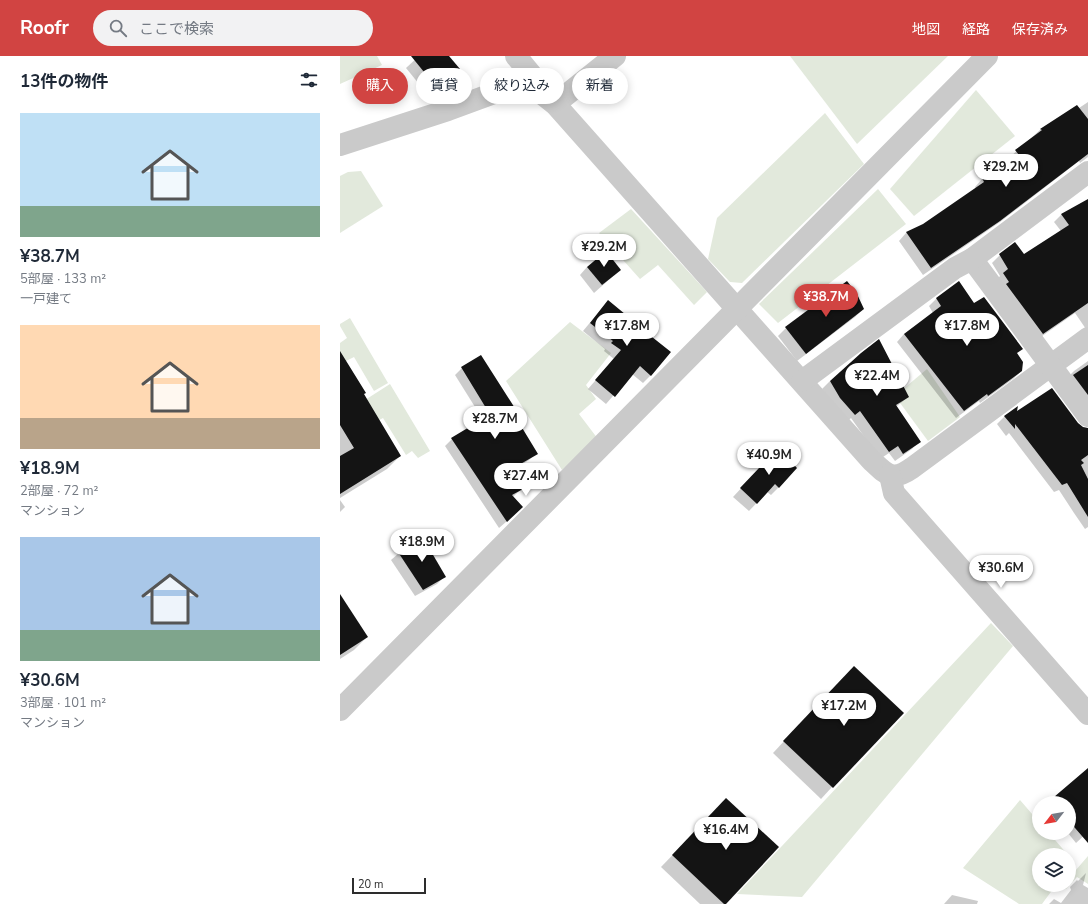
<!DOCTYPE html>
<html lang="ja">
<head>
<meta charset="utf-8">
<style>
	:root { --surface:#fff; --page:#f2f2f3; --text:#1f2937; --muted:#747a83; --accent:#d14442 }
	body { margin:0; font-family:"Nunito Sans","Noto Sans JP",sans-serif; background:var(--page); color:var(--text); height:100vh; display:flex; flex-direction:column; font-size:15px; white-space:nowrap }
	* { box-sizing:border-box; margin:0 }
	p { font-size:13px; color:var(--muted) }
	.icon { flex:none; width:22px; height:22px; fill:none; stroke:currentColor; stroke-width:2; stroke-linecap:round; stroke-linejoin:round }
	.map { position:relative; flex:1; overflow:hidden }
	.side { display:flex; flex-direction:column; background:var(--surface); width:340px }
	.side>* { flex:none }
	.hud { position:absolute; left:12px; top:12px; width:380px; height:36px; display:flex; gap:8px }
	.needle { width:26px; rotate:239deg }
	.controls { position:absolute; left:692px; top:740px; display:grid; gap:8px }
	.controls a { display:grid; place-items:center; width:44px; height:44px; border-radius:50%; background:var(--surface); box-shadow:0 2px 10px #0003; font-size:20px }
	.scale { position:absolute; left:12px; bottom:10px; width:74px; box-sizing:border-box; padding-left:4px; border:2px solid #2d2d2d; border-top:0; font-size:11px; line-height:14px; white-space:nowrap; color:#2d2d2d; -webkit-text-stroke:3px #fff; paint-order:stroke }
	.price { position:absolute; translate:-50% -34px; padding:0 9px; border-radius:14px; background:#fff; color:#222; font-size:13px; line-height:26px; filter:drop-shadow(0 1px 2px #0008) }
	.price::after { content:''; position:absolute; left:50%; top:24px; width:12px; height:9px; margin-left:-6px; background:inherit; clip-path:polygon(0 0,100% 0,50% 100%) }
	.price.current { background:var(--accent); color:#fff }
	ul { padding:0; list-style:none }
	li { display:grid; align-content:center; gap:8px; height:212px; padding:0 20px }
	li span { display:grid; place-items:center; height:124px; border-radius:0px; color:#555 }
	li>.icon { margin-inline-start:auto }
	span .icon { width:72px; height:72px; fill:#fffc; stroke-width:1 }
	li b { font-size:17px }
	h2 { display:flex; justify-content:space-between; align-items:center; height:48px; padding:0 20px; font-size:17px }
	.chip { padding:0 14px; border-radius:18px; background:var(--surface); box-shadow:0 2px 10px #0003; font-size:14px; line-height:36px }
	.chip.current { background:var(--accent); color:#fff }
	header { display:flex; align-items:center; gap:24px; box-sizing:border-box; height:56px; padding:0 20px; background:var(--accent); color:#fff }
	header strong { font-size:19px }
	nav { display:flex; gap:22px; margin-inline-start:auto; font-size:14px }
	.search { width:280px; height:36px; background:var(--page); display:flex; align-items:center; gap:10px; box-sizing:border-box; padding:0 14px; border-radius:22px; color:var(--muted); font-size:15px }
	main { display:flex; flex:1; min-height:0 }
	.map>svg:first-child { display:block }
	.green { fill:#e2e9dc }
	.shadow { fill:#0003 }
	.building { fill:#141414 }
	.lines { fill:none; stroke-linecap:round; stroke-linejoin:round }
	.minor { stroke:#cacaca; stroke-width:22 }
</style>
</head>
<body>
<header>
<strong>Roofr</strong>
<div class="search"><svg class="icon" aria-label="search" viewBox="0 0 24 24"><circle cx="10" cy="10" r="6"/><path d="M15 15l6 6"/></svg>ここで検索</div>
<nav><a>地図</a><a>経路</a><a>保存済み</a></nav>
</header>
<main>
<section class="side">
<h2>13件の物件<svg class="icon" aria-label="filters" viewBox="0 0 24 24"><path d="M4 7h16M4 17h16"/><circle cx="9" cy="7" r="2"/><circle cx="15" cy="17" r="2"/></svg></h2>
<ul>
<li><span style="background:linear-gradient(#bfe0f5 75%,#7fa58c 0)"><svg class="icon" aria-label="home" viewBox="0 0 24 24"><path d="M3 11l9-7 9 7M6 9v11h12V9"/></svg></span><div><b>¥38.7M</b><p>5部屋 · 133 m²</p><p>一戸建て</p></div></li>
<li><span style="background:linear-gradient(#ffd9b3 75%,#b9a48a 0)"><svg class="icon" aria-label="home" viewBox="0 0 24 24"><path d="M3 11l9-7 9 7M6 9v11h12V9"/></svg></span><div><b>¥18.9M</b><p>2部屋 · 72 m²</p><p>マンション</p></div></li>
<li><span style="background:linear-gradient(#a9c7e8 75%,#7fa58c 0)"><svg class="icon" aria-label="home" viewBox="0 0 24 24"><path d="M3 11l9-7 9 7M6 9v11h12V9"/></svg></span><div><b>¥30.6M</b><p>3部屋 · 101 m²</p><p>マンション</p></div></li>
</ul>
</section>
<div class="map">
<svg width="748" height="848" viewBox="0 0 748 848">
	<rect width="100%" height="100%" fill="#fff"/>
	<!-- green -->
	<g class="green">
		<path d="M 0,0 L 37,0 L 42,9 L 0,28 Z"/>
		<path d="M 450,0 L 608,0 L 517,88 Z"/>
		<path d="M 636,34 L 675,80 L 574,160 L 550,133 Z"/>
		<path d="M 485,57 L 524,108 L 402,227 L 390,226 L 368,203 L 377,162 Z"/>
		<path d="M 21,115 L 43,150 L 0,177 L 0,120 L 8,116 Z"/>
		<path d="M 538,133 L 566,168 L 438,267 L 419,248 Z"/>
		<path d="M 291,153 L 367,236 L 354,249 L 318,209 L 300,223 L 259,177 Z"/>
		<path d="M 10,262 L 48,327 L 34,335 L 14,301 L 0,308 L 0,287 L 7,282 L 0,270 L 0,268 Z"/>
		<path d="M 230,266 L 271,297 L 246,329 L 256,343 L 239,358 L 258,383 L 222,414 L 166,325 Z"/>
		<path d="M 587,313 L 620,361 L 588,385 L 555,340 Z"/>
		<path d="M 50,328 L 90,395 L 78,402 L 72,395 L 66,399 L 43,362 L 24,372 L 11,353 Z"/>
		<path d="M 651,567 L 673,590 L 462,841 L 397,838 Z"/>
		<path d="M 680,744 L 699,766 L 699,777 L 709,777 L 728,799 L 699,799 L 699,829 L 716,829 L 702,848 L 679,848 L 623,812 Z"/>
		<path d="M 748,800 L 748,828 L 737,821 L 726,833 L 722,829 L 729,829 L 729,822 Z"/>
	</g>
	<!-- shadow -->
	<g class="shadow">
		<path d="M 79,0 L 108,0 L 119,13 L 88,39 L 66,12 Z"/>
		<path d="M 748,46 L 748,101 L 740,107 L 739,105 L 660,166 L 583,219 L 559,185 L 566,177 L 583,169 L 636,133 L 635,131 L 642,123 L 670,105 L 669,102 L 701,73 L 737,50 L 739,52 Z"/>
		<path d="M 748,145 L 748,276 L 735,257 L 695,285 L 656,225 L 660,220 L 652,207 L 660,199 L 684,199 L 721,175 L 714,166 L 722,158 Z"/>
		<path d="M 247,211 L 280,214 L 254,237 L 240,219 Z"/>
		<path d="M 619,227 L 633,249 L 676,298 L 681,315 L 673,323 L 640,347 L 639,345 L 616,362 L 557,286 L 564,278 L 593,257 L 589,250 L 596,243 Z"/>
		<path d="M 268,245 L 306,277 L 311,319 L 303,327 L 292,318 L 266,348 L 248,333 L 274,303 L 264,295 L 265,293 L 243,275 Z"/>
		<path d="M 523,253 L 515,261 L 457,305 L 438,280 L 446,272 Z"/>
		<path d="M 748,305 L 748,357 L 726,323 L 734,315 Z"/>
		<path d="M 122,312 L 183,368 L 180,371 L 196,397 L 189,404 L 170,416 L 181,433 L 173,441 L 175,458 L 159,472 L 105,390 L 112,383 L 138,367 L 136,363 L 140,359 L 115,319 Z"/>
		<path d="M 0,315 L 23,339 L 60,400 L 47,413 L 0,442 Z"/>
		<path d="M 490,325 L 568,341 L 556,351 L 579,385 L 572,393 L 555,405 L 549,397 L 540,403 L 511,362 L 507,366 L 482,333 Z"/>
		<path d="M 676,357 L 738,368 L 743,373 L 748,373 L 748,471 L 745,473 L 734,457 L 719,434 L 714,436 L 669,377 L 666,380 L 657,368 L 665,360 Z"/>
		<path d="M 430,401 L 439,431 L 431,439 L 427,436 L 409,455 L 393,441 Z"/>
		<path d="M 0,444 L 5,451 L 0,456 Z"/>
		<path d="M 59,497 L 105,520 L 97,528 L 75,540 L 51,504 Z"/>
		<path d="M 0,540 L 27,581 L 14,594 L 0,603 Z"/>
		<path d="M 502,623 L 492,731 L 481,743 L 433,697 Z"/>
		<path d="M 748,726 L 748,776 L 736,787 L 728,777 L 729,777 L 729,747 L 708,747 Z"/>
		<path d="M 375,755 L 385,848 L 360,848 L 321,811 Z"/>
		<path d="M 746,817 L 743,829 L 748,832 L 748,848 L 709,848 L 714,843 L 721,847 L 731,834 L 730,831 L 737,824 L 738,825 Z"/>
		<path d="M 612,839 L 638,845 L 637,848 L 604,848 Z"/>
	</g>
	<!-- building -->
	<g class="building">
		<path d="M 71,0 L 109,0 L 120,13 L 97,32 Z"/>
		<path d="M 737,49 L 748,63 L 748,98 L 660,165 L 591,212 L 566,176 L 583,168 L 644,126 L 642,122 L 679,99 L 675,94 L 702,74 L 700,73 Z"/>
		<path d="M 748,143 L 748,247 L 703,278 L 666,228 L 669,226 L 663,217 L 668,213 L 659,198 L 675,186 L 684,198 L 729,169 L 721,158 Z"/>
		<path d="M 266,195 L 281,214 L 262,229 L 247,211 Z"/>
		<path d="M 507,225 L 517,238 L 524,253 L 466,298 L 445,271 Z"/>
		<path d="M 619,225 L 634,247 L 644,241 L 683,293 L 677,297 L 683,306 L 682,315 L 648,340 L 647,338 L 624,355 L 564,278 L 601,250 L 596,242 Z"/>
		<path d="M 268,244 L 291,263 L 295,258 L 312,272 L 307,277 L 331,296 L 311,320 L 300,310 L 275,341 L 255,324 L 281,294 L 271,287 L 273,285 L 250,267 Z"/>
		<path d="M 539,283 L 569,341 L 556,349 L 581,386 L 563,398 L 558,390 L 549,396 L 520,355 L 515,359 L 500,342 L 490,325 L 521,297 Z"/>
		<path d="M 0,295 L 26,337 L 24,338 L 61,400 L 0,438 L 0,400 L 14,392 L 0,369 Z"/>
		<path d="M 141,299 L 185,368 L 181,370 L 198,398 L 170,414 L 183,433 L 172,439 L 183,451 L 167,466 L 111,382 L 146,361 L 142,355 L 146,352 L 121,311 Z"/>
		<path d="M 748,309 L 748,339 L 733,319 Z"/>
		<path d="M 712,332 L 738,367 L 743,371 L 748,372 L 748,399 L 741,404 L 744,407 L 741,409 L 748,423 L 748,461 L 727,427 L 722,429 L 675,368 L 675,373 L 664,360 L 678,350 L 677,355 Z"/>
		<path d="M 438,392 L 457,412 L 439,432 L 435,428 L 417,448 L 400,432 Z"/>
		<path d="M 82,480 L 106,521 L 83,534 L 58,496 Z"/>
		<path d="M 0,538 L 28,581 L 0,599 Z"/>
		<path d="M 514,610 L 564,657 L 493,732 L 443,685 Z"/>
		<path d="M 748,712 L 748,787 L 729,765 L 729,747 L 707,747 Z"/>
		<path d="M 386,742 L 439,791 L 386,848 L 384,848 L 332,799 Z"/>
	</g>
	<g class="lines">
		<!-- minor -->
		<g class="minor">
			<path d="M 176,0 L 194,22 L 201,37"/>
			<path d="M 215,48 L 275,0"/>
			<path d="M 0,89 L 108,54 L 157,36 L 178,35 L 201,37 L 215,48 L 531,404 C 547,419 552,426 572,412 L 748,282"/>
			<path d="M 632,203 L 748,360"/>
			<path d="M 462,325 L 615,212 L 632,203 L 748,116"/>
			<path d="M 550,419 L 554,437 L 748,658"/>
			<path d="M 0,654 L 647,0"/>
		</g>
	</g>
</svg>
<div class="controls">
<a><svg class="needle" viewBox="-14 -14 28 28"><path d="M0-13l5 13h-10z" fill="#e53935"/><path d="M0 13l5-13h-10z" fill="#747a83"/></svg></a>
<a><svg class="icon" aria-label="layers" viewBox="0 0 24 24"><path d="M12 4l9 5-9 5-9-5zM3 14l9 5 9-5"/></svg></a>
</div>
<div class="scale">20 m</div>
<b class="price" style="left:666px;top:132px">¥29.2M</b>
<b class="price" style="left:264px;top:212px">¥29.2M</b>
<b class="price current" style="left:486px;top:262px">¥38.7M</b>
<b class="price" style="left:287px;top:291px">¥17.8M</b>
<b class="price" style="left:627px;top:291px">¥17.8M</b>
<b class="price" style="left:537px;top:341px">¥22.4M</b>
<b class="price" style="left:155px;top:384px">¥28.7M</b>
<b class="price" style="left:429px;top:420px">¥40.9M</b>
<b class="price" style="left:186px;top:441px">¥27.4M</b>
<b class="price" style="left:82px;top:507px">¥18.9M</b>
<b class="price" style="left:661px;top:533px">¥30.6M</b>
<b class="price" style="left:504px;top:671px">¥17.2M</b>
<b class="price" style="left:386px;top:795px">¥16.4M</b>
<div class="hud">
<a class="chip current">購入</a>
<a class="chip">賃貸</a>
<a class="chip">絞り込み</a>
<a class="chip">新着</a>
</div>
</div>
</main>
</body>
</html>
